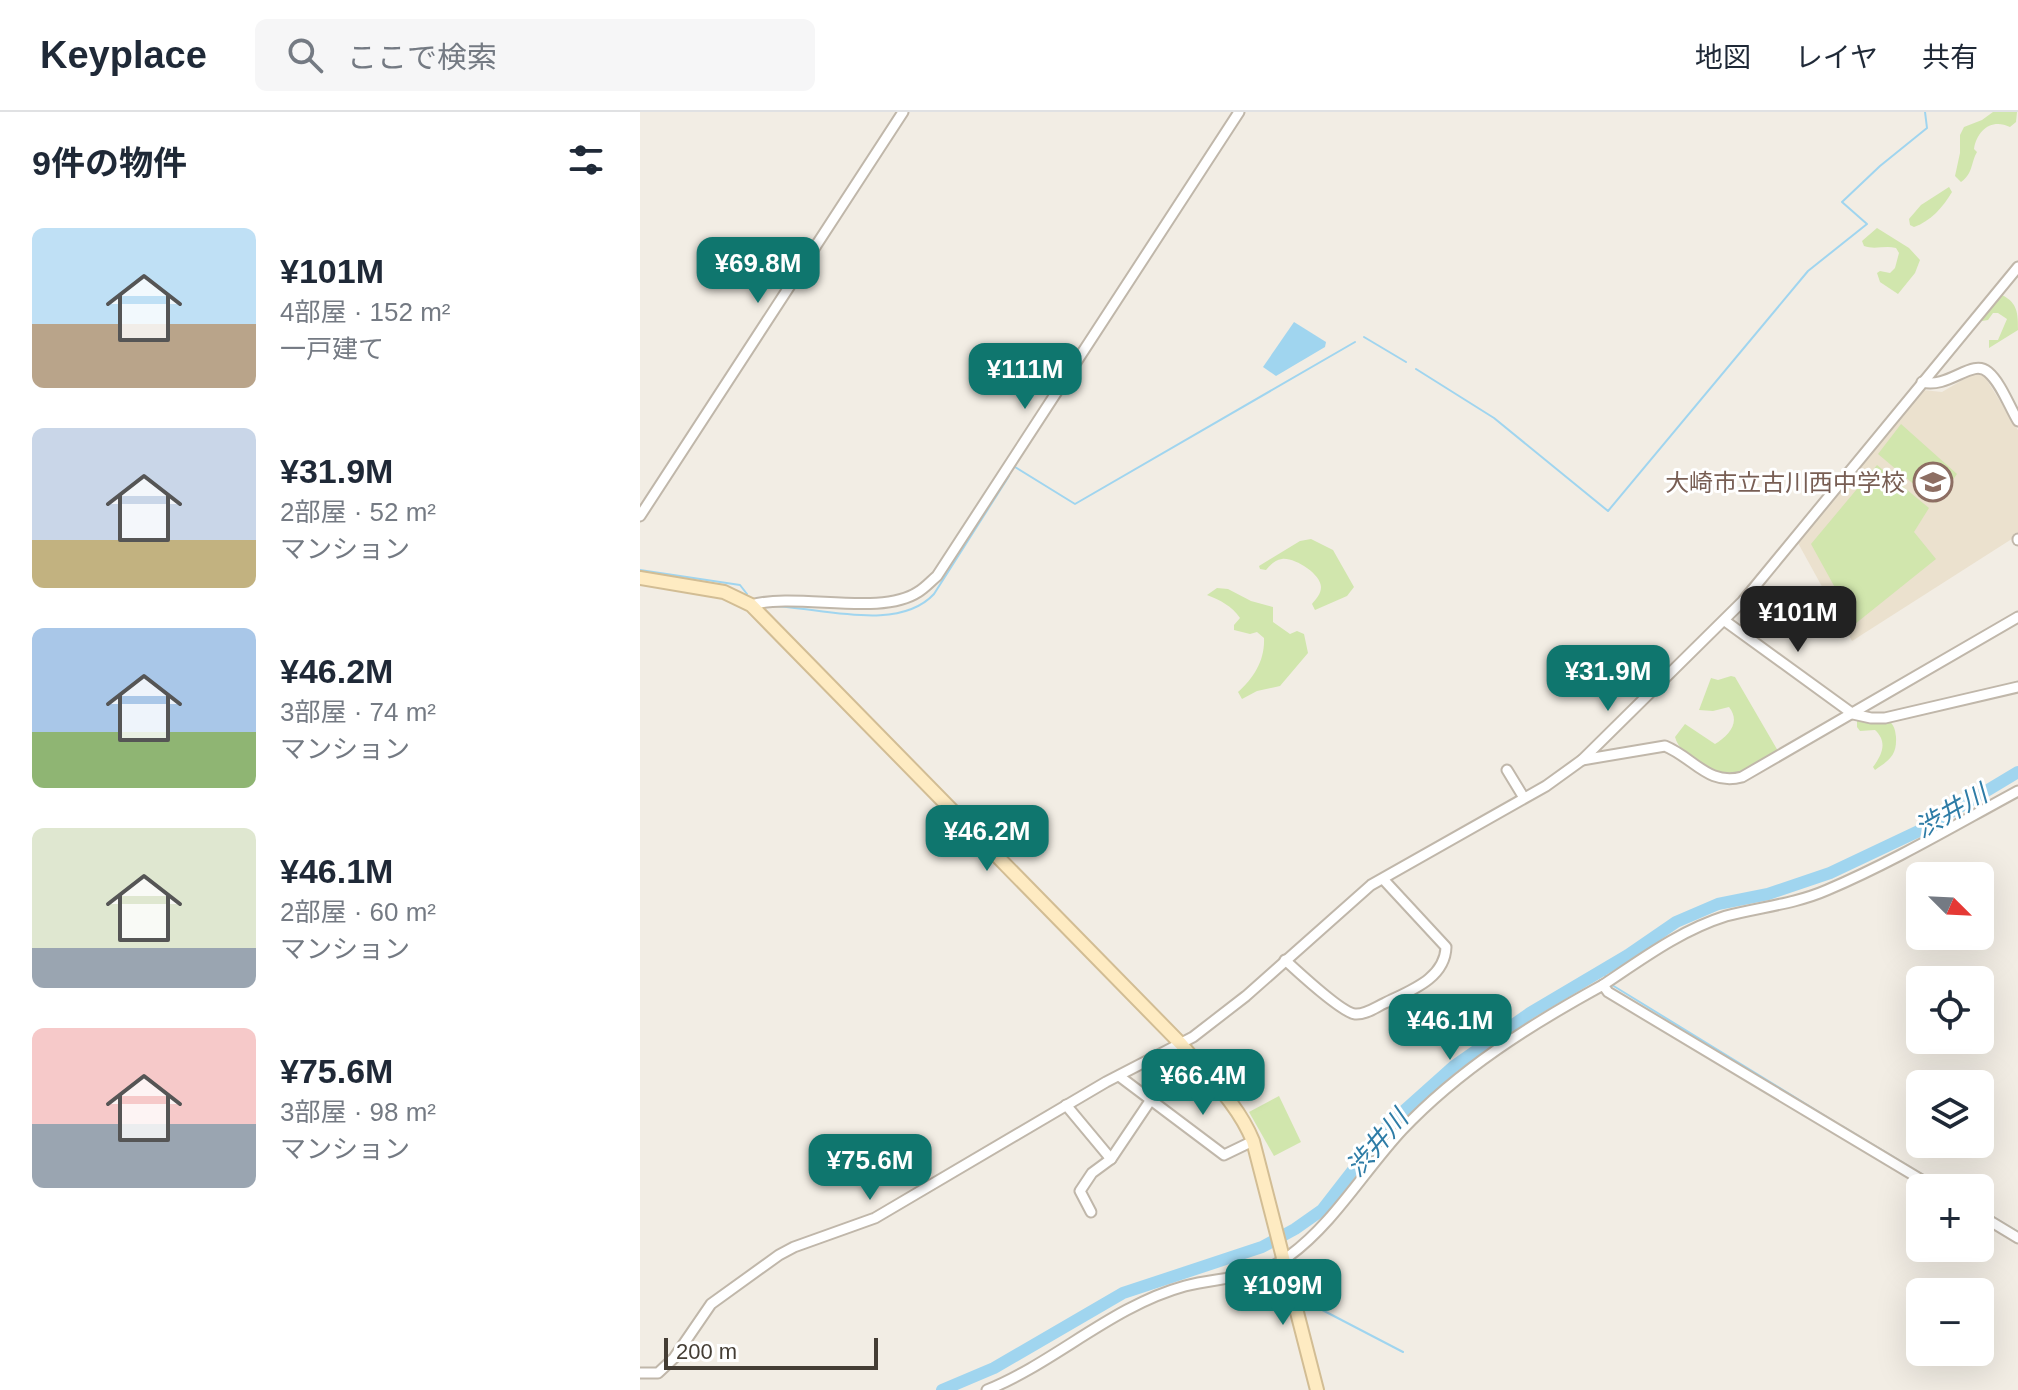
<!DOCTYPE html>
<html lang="ja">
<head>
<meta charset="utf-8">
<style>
	:root { --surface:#fff; --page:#f6f6f7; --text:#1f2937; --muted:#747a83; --line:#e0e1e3; --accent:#0f766e }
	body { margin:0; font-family:Helvetica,"Noto Sans JP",sans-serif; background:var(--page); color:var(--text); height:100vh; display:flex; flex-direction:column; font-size:30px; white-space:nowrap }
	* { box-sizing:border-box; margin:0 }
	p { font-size:26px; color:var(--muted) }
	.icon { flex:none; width:44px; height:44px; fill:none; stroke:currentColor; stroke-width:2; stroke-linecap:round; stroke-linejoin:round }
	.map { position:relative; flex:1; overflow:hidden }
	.sheet { display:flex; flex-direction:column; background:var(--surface); width:640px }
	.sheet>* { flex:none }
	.needle { width:52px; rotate:114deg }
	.controls { position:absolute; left:1266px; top:750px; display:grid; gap:16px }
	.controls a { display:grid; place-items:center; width:88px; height:88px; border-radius:12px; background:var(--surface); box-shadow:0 8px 32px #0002; font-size:40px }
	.scale { position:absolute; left:24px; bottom:20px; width:214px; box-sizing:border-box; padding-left:8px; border:4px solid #443d34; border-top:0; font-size:22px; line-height:28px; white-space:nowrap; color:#443d34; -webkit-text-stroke:6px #fff; paint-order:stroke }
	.price { position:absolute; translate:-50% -68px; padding:0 18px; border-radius:16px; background:var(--accent); color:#fff; font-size:26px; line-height:52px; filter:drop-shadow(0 2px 4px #0008) }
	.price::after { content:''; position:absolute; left:50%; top:48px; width:24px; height:18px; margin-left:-12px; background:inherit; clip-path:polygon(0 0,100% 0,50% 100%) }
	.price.on { background:#222; color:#fff }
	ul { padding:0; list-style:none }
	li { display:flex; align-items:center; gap:24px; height:200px; padding:0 32px }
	li span { display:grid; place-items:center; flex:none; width:224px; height:160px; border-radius:12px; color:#555 }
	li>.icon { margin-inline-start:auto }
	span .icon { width:96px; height:96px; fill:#fffc; stroke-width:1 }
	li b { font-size:34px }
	h2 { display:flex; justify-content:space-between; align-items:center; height:96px; padding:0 32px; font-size:34px }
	header { display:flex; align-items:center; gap:48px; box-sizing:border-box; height:112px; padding:0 40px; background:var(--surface); border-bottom:2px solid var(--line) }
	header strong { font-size:38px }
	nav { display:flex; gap:44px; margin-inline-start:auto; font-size:28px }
	.search { width:560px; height:72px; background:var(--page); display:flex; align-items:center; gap:20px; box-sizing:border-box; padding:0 28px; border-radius:12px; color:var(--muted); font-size:30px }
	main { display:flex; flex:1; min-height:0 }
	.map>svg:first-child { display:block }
	.education { fill:#ebe1ce }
	.green { fill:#d1e6ad }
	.water { fill:#a0d5ef }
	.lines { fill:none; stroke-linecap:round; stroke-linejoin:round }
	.stream { stroke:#a0d5ef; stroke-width:2 }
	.river { stroke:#a0d5ef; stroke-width:12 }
	.street-casing { stroke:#c0b7aa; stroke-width:13 }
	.secondary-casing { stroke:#d2bd94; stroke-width:16 }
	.street { stroke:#fff; stroke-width:9 }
	.secondary { stroke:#feebc2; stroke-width:12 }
	.labels { text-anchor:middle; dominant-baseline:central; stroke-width:6; stroke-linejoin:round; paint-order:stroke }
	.education-label { font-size:24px; fill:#785e54; stroke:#fff; text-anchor:end }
	.water-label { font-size:26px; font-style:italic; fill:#2e7ca6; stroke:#fff }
</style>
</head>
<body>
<header>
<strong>Keyplace</strong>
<div class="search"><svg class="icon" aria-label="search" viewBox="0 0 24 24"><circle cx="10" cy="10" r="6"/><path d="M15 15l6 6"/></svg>ここで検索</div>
<nav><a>地図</a><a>レイヤ</a><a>共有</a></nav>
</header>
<main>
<section class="sheet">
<h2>9件の物件<svg class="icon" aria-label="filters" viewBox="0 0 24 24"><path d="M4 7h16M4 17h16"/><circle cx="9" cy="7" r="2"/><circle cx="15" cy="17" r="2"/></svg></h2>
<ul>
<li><span style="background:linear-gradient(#bfe0f5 60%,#b9a48a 0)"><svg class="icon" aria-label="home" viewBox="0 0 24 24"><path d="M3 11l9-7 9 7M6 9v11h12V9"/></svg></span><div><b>¥101M</b><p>4部屋 · 152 m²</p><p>一戸建て</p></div></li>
<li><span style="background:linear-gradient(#c9d6e8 70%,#c2b280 0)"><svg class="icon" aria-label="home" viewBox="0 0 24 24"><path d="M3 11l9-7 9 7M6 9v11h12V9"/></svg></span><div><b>¥31.9M</b><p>2部屋 · 52 m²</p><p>マンション</p></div></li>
<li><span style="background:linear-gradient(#a9c7e8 65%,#8fb573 0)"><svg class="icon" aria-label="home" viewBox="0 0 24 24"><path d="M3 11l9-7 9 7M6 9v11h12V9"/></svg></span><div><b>¥46.2M</b><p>3部屋 · 74 m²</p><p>マンション</p></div></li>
<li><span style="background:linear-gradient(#dfe7d0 75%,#9aa5b1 0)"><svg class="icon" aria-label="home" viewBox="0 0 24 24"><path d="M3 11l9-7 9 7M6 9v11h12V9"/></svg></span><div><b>¥46.1M</b><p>2部屋 · 60 m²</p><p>マンション</p></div></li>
<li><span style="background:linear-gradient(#f6c9c9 60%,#9aa5b1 0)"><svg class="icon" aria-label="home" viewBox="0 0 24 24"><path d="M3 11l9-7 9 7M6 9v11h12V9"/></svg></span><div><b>¥75.6M</b><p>3部屋 · 98 m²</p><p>マンション</p></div></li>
</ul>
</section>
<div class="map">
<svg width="1378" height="1278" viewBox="0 0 1378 1278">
	<rect width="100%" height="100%" fill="#f2ede4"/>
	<!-- education -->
	<path class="education" d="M 1336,260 L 1345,265 L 1378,318 L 1378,423 L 1212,529 L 1158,431 L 1283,278 L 1302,280 Z"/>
	<!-- green -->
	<g class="green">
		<path d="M 1353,0 L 1377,0 L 1376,10 L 1370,15 C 1352,6 1337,18 1334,37 L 1337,40 C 1331,50 1333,62 1321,70 L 1315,64 L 1320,41 L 1320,23 L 1324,15 L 1342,8 Z"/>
		<path d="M 1309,75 L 1312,80 C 1303,95 1291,109 1274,115 L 1270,113 L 1269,107 L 1281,93 Z"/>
		<path d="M 1237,116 L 1269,136 L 1280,148 L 1275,161 L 1258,182 L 1240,170 L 1237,161 L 1240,159 L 1250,161 L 1255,156 L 1259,141 L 1256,136 C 1245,133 1235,138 1224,134 L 1222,129 Z"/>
		<path d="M 1362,183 C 1378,191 1378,202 1378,218 L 1349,236 L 1349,228 L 1358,228 L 1367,207 L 1358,201 L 1353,201 L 1348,208 L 1342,209 L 1341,205 L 1356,184 Z"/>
		<path d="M 1261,312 L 1317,362 L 1296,391 L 1238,342 Z"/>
		<path d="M 1237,353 L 1289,396 L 1274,420 L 1296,447 L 1215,512 L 1171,432 Z"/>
		<path d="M 671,427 L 693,438 L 714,475 L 707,484 L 675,498 L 672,492 C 676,487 681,482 681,475 C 681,462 654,445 642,447 C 635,448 630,453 626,458 L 620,457 L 619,454 L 660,429 Z"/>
		<path d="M 577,476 L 588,477 L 611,489 L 633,495 L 633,510 L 650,522 L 657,519 L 664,522 L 668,541 L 640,574 L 617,579 L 602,587 L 598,580 C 614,566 625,548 624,526 L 617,520 L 610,522 L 594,518 L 594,513 L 600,506 C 592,494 580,488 567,483 Z"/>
		<path d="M 1091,564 L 1095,565 L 1138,639 C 1106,658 1090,673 1056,649 C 1047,642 1038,636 1035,625 L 1045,612 L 1075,632 C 1089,624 1101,610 1089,595 L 1073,599 L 1059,598 L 1071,566 L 1078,568 Z"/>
		<path d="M 1217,605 L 1247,607 C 1254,613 1255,616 1256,625 C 1257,644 1249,648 1235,658 L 1233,655 C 1242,643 1248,630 1235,618 L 1220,619 L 1217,615 Z"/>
		<path d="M 639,984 L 661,1030 L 634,1044 L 609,1000 Z"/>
	</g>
	<!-- water -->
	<path class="water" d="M 654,210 L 686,230 L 685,235 L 636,264 L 623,255 Z"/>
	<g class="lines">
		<!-- stream -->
		<g class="stream">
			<path d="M 724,225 L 766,250"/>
			<path d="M 776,257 L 854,306 L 968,399 L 1168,159 L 1227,112 L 1202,90 L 1240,54 L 1287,16 L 1285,0"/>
			<path d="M 375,355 L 435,392 L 715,230"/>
			<path d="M 0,458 L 100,473 L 107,482"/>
			<path d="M 129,494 C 176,494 257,522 294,482 L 369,364"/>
			<path d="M 961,859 L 966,865"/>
			<path d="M 972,873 L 1195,1010"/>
			<path d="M 1202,1014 L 1305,1076"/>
			<path d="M 1340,1097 L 1378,1120"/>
			<path d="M 622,1135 L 636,1135"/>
			<path d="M 655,1147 L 665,1189 L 763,1240"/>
		</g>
		<!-- river -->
		<path class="river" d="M 302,1278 L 354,1256 L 483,1181 L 622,1135 L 655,1117 L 682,1098 L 748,1013 L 814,954 L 890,901 L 988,843 L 1036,810 L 1078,792 L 1128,782 L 1190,761 L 1283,717 L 1378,660"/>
		<defs>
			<g id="street">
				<path d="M 1282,270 C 1309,277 1332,246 1348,260 C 1361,271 1369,294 1378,309"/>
				<path d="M 0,404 L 263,0"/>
				<path d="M 1378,427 L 1378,428"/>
				<path d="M 111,493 C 157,480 240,505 278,480 C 285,476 291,469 297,464 L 599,0"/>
				<path d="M 1085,509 L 1213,602 L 1231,606 L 1245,606 L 1378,575"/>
				<path d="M 942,648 L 1025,634 C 1054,646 1068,674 1102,665 L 1378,505"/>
				<path d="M 867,658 L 884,686"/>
				<path d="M 645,848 C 657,859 702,901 715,902 C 725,903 736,895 745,891 C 769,879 805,867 806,835 L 743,767"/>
				<path d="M 963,873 C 1002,847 1041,818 1086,804 C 1120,795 1155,792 1187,778 C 1253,750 1315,713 1378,679"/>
				<path d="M 479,964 L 584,1043 L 613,1029"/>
				<path d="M 426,993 L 471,1047"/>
				<path d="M 451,1100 L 440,1079 L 452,1061 L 471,1047 L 510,989 L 553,946"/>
				<path d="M 1340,1103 L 1378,1126"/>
				<path d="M 0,1261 L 18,1261 L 34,1246 L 71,1192 L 139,1143 L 154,1135 L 235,1106 L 466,970 L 553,925 L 606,884 L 731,773 L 906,674 L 942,648 L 1103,489 L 1378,155"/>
				<path d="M 347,1278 C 416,1250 472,1194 545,1174 C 579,1165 619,1167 649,1144 C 694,1111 724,1059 762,1018 C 820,957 890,913 963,873 L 968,880 L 1295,1076"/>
			</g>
			<path id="secondary" d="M 0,466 L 84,480 L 111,493 L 541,932 C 567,964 597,990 613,1029 L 677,1278"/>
		</defs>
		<!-- street casing -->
		<use href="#street" class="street-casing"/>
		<!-- secondary casing -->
		<use href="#secondary" class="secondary-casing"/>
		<!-- street -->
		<use href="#street" class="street"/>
		<!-- secondary -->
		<use href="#secondary" class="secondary"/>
	</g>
	<!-- icons -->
	<defs>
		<symbol id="school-ring" viewBox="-11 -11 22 22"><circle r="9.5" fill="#fff" stroke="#8d6e63" stroke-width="1.5"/><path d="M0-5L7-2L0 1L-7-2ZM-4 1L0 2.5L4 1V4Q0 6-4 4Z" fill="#8d6e63"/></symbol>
	</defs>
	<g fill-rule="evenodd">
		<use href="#school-ring" x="1271" y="348" width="44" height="44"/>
	</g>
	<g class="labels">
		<!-- education labels -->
		<g class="education-label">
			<text x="1265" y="370">大崎市立古川西中学校</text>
		</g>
		<!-- water labels -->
		<g class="water-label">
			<text transform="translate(1311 699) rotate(-30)">渋井川</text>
			<text transform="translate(737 1031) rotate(-49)">渋井川</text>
		</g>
	</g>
</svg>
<div class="controls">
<a><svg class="needle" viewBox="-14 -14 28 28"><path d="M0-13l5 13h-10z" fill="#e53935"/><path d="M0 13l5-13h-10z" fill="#747a83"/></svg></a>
<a><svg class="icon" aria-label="locate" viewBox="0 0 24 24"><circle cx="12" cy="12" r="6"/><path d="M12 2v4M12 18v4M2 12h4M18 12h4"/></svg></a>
<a><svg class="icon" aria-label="layers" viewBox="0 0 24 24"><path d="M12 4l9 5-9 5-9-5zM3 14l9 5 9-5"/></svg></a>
<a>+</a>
<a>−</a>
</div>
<div class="scale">200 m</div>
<b class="price" style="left:118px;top:193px">¥69.8M</b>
<b class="price" style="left:385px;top:299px">¥111M</b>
<b class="price on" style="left:1158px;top:542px">¥101M</b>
<b class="price" style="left:968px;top:601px">¥31.9M</b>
<b class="price" style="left:347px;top:761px">¥46.2M</b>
<b class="price" style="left:810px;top:950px">¥46.1M</b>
<b class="price" style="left:563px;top:1005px">¥66.4M</b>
<b class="price" style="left:230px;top:1090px">¥75.6M</b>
<b class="price" style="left:643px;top:1215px">¥109M</b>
</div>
</main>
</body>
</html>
